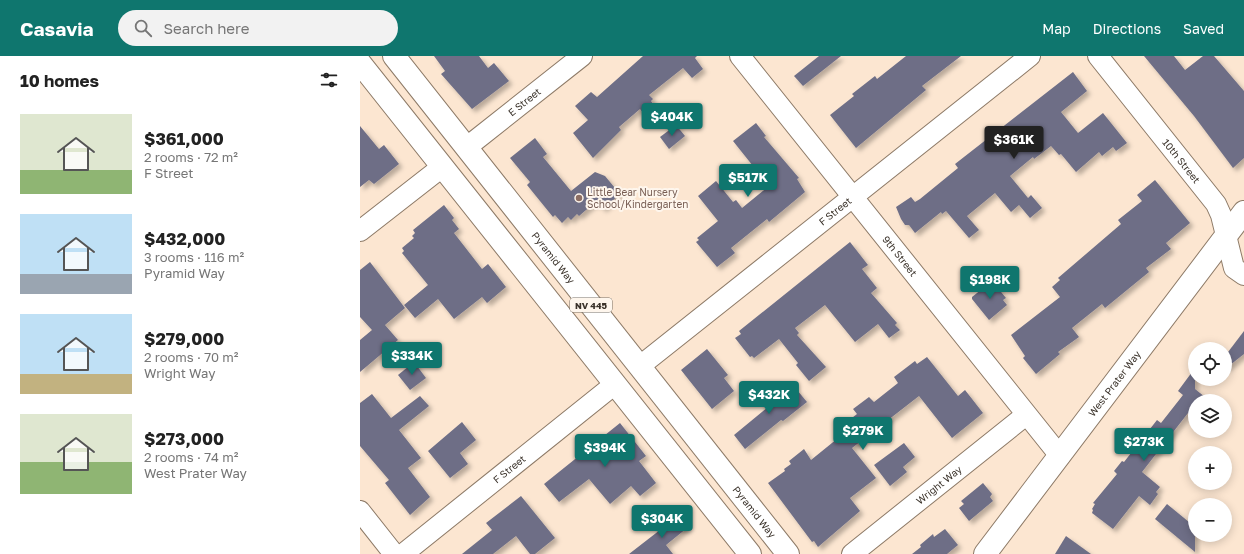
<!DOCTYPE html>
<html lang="en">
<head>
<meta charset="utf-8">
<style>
	:root { --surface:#fff; --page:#f2f2f2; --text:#222; --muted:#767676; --accent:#0f766e }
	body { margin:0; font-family:"Golos Text",sans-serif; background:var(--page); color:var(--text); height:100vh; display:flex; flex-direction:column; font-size:15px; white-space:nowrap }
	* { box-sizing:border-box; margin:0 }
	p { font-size:13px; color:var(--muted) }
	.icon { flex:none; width:22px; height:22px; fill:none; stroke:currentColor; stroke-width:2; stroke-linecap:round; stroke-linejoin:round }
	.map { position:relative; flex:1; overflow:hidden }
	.drawer { display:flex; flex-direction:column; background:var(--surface); width:360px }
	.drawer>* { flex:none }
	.fabs { position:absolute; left:828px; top:286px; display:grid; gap:8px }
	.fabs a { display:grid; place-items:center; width:44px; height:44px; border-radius:50%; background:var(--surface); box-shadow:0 2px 10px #0003; font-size:20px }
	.price { position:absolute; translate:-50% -34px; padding:0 9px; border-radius:4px; background:var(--accent); color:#fff; font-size:13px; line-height:26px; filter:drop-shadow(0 1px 2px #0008) }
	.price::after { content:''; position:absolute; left:50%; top:24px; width:12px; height:9px; margin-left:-6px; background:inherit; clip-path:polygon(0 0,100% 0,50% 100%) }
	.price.selected { background:#222; color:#fff }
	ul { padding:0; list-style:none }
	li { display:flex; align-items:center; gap:12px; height:100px; padding:0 20px }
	li span { display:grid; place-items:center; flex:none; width:112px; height:80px; border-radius:0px; color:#555 }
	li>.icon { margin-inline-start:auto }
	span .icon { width:48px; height:48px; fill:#fffc; stroke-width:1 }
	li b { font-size:17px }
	h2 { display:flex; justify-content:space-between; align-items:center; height:48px; padding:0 20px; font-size:17px }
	header { display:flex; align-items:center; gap:24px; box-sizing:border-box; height:56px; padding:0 20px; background:var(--accent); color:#fff }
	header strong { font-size:19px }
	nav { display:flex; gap:22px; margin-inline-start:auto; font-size:14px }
	.search { width:280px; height:36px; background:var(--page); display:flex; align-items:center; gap:10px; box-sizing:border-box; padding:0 14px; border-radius:22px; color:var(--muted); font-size:15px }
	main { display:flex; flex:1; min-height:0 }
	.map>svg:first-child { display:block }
	.building { fill:#6e6e86; filter:url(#shadow) }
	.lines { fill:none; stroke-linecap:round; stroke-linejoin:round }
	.minor-casing { stroke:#8d7a67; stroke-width:22 }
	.major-casing { stroke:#8d7a67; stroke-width:24 }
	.minor { stroke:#fff; stroke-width:20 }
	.major { stroke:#fff; stroke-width:22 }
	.education-dot { fill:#8d6e63; stroke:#fef6ed; stroke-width:1.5 }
	.labels { text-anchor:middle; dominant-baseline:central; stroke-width:4; stroke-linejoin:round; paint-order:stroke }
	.shield { fill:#fef6ed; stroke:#766e65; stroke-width:1 }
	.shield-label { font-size:9px; font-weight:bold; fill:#3b332b }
	.street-label { font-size:10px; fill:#3b332b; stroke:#fef6ed }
	.education-label { font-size:10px; fill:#785e54; stroke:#fef6ed; text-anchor:start }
</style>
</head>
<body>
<header>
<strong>Casavia</strong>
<div class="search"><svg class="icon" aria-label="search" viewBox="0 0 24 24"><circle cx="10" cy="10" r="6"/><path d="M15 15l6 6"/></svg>Search here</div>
<nav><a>Map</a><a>Directions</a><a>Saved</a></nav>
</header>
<main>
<section class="drawer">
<h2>10 homes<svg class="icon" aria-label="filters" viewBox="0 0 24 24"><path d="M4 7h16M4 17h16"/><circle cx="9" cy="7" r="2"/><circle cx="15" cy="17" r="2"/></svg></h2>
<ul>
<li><span style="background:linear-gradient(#dfe7d0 70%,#8fb573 0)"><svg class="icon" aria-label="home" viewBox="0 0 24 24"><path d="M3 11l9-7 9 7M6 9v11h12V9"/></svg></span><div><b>$361,000</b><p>2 rooms · 72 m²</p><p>F Street</p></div></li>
<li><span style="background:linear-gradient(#bfe0f5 75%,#9aa5b1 0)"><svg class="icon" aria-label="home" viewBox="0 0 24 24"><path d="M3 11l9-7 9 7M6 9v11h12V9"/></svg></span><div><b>$432,000</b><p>3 rooms · 116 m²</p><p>Pyramid Way</p></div></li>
<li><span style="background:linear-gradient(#bfe0f5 75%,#c2b280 0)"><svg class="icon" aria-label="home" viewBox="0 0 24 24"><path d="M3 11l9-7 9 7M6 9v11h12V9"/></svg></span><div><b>$279,000</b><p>2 rooms · 70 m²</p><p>Wright Way</p></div></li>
<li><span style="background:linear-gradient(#dfe7d0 60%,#8fb573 0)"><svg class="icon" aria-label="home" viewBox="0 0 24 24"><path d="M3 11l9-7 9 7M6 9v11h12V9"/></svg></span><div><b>$273,000</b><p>2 rooms · 74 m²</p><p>West Prater Way</p></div></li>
</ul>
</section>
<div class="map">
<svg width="884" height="498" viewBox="0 0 884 498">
	<defs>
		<filter id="shadow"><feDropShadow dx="3.5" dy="3.5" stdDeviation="2" flood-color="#0004"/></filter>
	</defs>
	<rect width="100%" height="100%" fill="#fce6d1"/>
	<!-- building -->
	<g class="building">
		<path d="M 74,0 L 119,0 L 128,12 L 134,7 L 149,25 L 112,53 L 81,18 L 85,15 Z"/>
		<path d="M 283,0 L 337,0 L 335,2 L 343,13 L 332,22 L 323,12 L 289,39 L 293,43 L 291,45 L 293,48 L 283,57 L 280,53 L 259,71 L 261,74 L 233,102 L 213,77 L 228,64 L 215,50 L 231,36 L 237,41 Z"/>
		<path d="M 459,0 L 481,0 L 443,30 L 434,20 Z"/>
		<path d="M 546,0 L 601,0 L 562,30 L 566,34 L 496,92 L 470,59 L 494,40 L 492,38 L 515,20 L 517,23 Z"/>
		<path d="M 784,0 L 814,0 L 825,14 L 843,0 L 854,0 L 884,35 L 884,102 L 873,112 L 834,60 Z"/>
		<path d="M 713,16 L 727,35 L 701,56 L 718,77 L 743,57 L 767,87 L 756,95 L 753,91 L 742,100 L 739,96 L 716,116 L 701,98 L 699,99 L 691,90 L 674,103 L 673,101 L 650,120 L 668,142 L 671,139 L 682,152 L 670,162 L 659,149 L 651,156 L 635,137 L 607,160 L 619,174 L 609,182 L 586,155 L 582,158 L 581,156 L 555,177 L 549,169 L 545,169 L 541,163 L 536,151 L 551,141 L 555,146 L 560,143 L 598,112 L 595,108 Z"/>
		<path d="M 396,67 L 406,80 L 404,81 L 439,122 L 437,123 L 445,136 L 409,166 L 407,163 L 371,192 L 375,197 L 357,211 L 336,186 L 339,184 L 337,182 L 358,165 L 338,140 L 356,125 L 373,146 L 376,144 L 382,152 L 409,130 L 373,85 Z"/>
		<path d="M 316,69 L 325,80 L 309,93 L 300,81 Z"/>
		<path d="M 0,70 L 19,93 L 24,89 L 39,108 L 14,128 L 9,124 L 0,131 Z"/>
		<path d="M 175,82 L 187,98 L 183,101 L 211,135 L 235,116 L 245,120 L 260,138 L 243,153 L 238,147 L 235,149 L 233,148 L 219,160 L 217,158 L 211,164 L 208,161 L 202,167 L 195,159 L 193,161 L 167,129 L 170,126 L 150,102 Z"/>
		<path d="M 795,124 L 830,167 L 806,187 L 811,193 L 786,212 L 789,216 L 745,252 L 742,248 L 712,272 L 719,281 L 698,296 L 700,298 L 676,318 L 663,302 L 665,300 L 651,279 L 700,241 L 692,231 L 700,224 L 698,222 L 761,168 L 758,164 L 782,145 L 777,139 Z"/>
		<path d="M 84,149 L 94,162 L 92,164 L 99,173 L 94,177 L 122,213 L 128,208 L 146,231 L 127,247 L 122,241 L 94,263 L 78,243 L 55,262 L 44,249 L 68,229 L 42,197 L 44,195 L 42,192 L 54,182 L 52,180 L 55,177 L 53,174 Z"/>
		<path d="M 490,186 L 508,209 L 502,213 L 517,232 L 511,237 L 537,267 L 535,269 L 540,274 L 529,282 L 518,268 L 495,286 L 465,249 L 435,272 L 439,277 L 437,279 L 466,311 L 449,325 L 436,309 L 438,307 L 419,283 L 394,302 L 392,300 L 390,301 L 375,282 L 381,278 L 379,275 Z"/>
		<path d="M 10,206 L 45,252 L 25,269 L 38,284 L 0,316 L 0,284 L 12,274 L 0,261 L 0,214 Z"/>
		<path d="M 632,225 L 646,242 L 643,244 L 647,249 L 629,264 L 612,243 L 612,241 Z"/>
		<path d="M 884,275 L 884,298 L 865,313 L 865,300 Z"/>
		<path d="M 347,293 L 368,319 L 364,322 L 374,335 L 352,353 L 321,314 Z"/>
		<path d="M 567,301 L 598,340 L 605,334 L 623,357 L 592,382 L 559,340 L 492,392 L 516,422 L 490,442 L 500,455 L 458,491 L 454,485 L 452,486 L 408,427 L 425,415 L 424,413 L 431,408 L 429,405 L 444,393 L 451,404 L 488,374 L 483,369 L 497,358 L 493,353 L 509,341 L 514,346 L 538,327 L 534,321 L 555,305 L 557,308 Z"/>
		<path d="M 54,306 L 66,322 L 50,334 L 38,319 Z"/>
		<path d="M 835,312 L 835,333 L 850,345 L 835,345 L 835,362 L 828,357 L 782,416 L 800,431 L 796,436 L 798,438 L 790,449 L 779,440 L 753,473 L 732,457 L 733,454 L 732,453 L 735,448 L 733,447 L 757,418 L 754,415 L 762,405 L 764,406 L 797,364 L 801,367 L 823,339 L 818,335 Z"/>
		<path d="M 407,327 L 420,347 L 437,334 L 447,346 L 423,365 L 421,364 L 385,393 L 374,379 L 408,351 L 396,336 Z"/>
		<path d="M 12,338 L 31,362 L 60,340 L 69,350 L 39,374 L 61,402 L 48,412 L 70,441 L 50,459 L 25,427 L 29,424 L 0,390 L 0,347 Z"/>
		<path d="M 102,366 L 116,384 L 100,397 L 108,408 L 90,422 L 68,395 Z"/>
		<path d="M 260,367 L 286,400 L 279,405 L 296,427 L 280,440 L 271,430 L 250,448 L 229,423 L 199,446 L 184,428 Z"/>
		<path d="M 544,387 L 555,401 L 543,411 L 547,416 L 530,430 L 514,409 Z"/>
		<path d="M 623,427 L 632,438 L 630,441 L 633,445 L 609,465 L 599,452 L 604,448 L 601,445 Z"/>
		<path d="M 161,440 L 195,482 L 175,498 L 170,498 L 156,480 L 133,498 L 102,498 L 132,474 L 126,467 Z"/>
		<path d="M 807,448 L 835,471 L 835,496 L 795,463 Z"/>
		<path d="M 318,460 L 327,472 L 306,489 L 313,498 L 269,498 Z"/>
		<path d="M 585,473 L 598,489 L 587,498 L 552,498 L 561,491 L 560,489 L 573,478 L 574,481 Z"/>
		<path d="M 706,480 L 731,498 L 695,498 Z"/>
	</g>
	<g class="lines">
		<defs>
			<g id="minor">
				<path id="s1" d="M 380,0 L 700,400"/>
				<path id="s2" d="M 738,0 L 856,148 L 861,159 L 874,212 L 884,219"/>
				<path id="s3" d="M 107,91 L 222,0"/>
				<path d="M 0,175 L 82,111"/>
				<path id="s4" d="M 280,310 L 670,0"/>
				<path d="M 0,455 L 34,498"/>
				<path id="s5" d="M 43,498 L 255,328"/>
				<path id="s6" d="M 492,498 L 666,359"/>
			</g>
			<g id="major">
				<path id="s7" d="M 34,0 L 428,498"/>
				<path d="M 0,7 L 390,498"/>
				<path id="s8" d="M 625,498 L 884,156"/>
			</g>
		</defs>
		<!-- minor casing -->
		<use href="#minor" class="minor-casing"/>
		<!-- major casing -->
		<use href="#major" class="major-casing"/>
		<!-- minor -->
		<use href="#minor" class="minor"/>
		<!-- major -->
		<use href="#major" class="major"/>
	</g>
	<!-- markers -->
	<circle class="education-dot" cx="219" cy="142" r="4"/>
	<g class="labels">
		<!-- shield labels -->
		<rect class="shield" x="210" y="242" width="42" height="14" rx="3"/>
		<g class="shield-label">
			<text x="231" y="249">NV 445</text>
		</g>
		<!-- street labels -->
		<g class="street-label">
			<text stroke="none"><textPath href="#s3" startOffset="73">E Street</textPath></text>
			<text stroke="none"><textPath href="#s2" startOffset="134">10th Street</textPath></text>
			<text stroke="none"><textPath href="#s4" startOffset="249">F Street</textPath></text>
			<text stroke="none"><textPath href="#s1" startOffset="256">9th Street</textPath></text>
			<text stroke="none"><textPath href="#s7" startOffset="257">Pyramid Way</textPath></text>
			<text stroke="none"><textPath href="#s8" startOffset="214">West Prater Way</textPath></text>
			<text stroke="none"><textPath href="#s5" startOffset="136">F Street</textPath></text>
			<text stroke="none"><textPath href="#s6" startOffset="111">Wright Way</textPath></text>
			<text stroke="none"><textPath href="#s7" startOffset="581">Pyramid Way</textPath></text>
		</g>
		<!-- education labels -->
		<g class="education-label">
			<text x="227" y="136">Little Bear Nursery<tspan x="227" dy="12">School/Kindergarten</tspan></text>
		</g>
	</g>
</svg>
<div class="fabs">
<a><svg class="icon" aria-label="locate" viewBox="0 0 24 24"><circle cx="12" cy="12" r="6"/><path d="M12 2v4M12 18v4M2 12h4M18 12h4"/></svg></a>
<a><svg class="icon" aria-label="layers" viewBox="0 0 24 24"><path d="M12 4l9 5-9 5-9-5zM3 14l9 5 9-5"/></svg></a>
<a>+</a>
<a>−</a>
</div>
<b class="price" style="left:312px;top:81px">$404K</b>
<b class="price selected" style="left:654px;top:104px">$361K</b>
<b class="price" style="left:388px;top:142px">$517K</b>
<b class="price" style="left:630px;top:244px">$198K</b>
<b class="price" style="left:52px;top:320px">$334K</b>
<b class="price" style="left:409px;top:359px">$432K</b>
<b class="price" style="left:503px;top:395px">$279K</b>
<b class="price" style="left:784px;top:406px">$273K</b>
<b class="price" style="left:245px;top:412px">$394K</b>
<b class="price" style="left:302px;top:483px">$304K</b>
</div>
</main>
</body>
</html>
